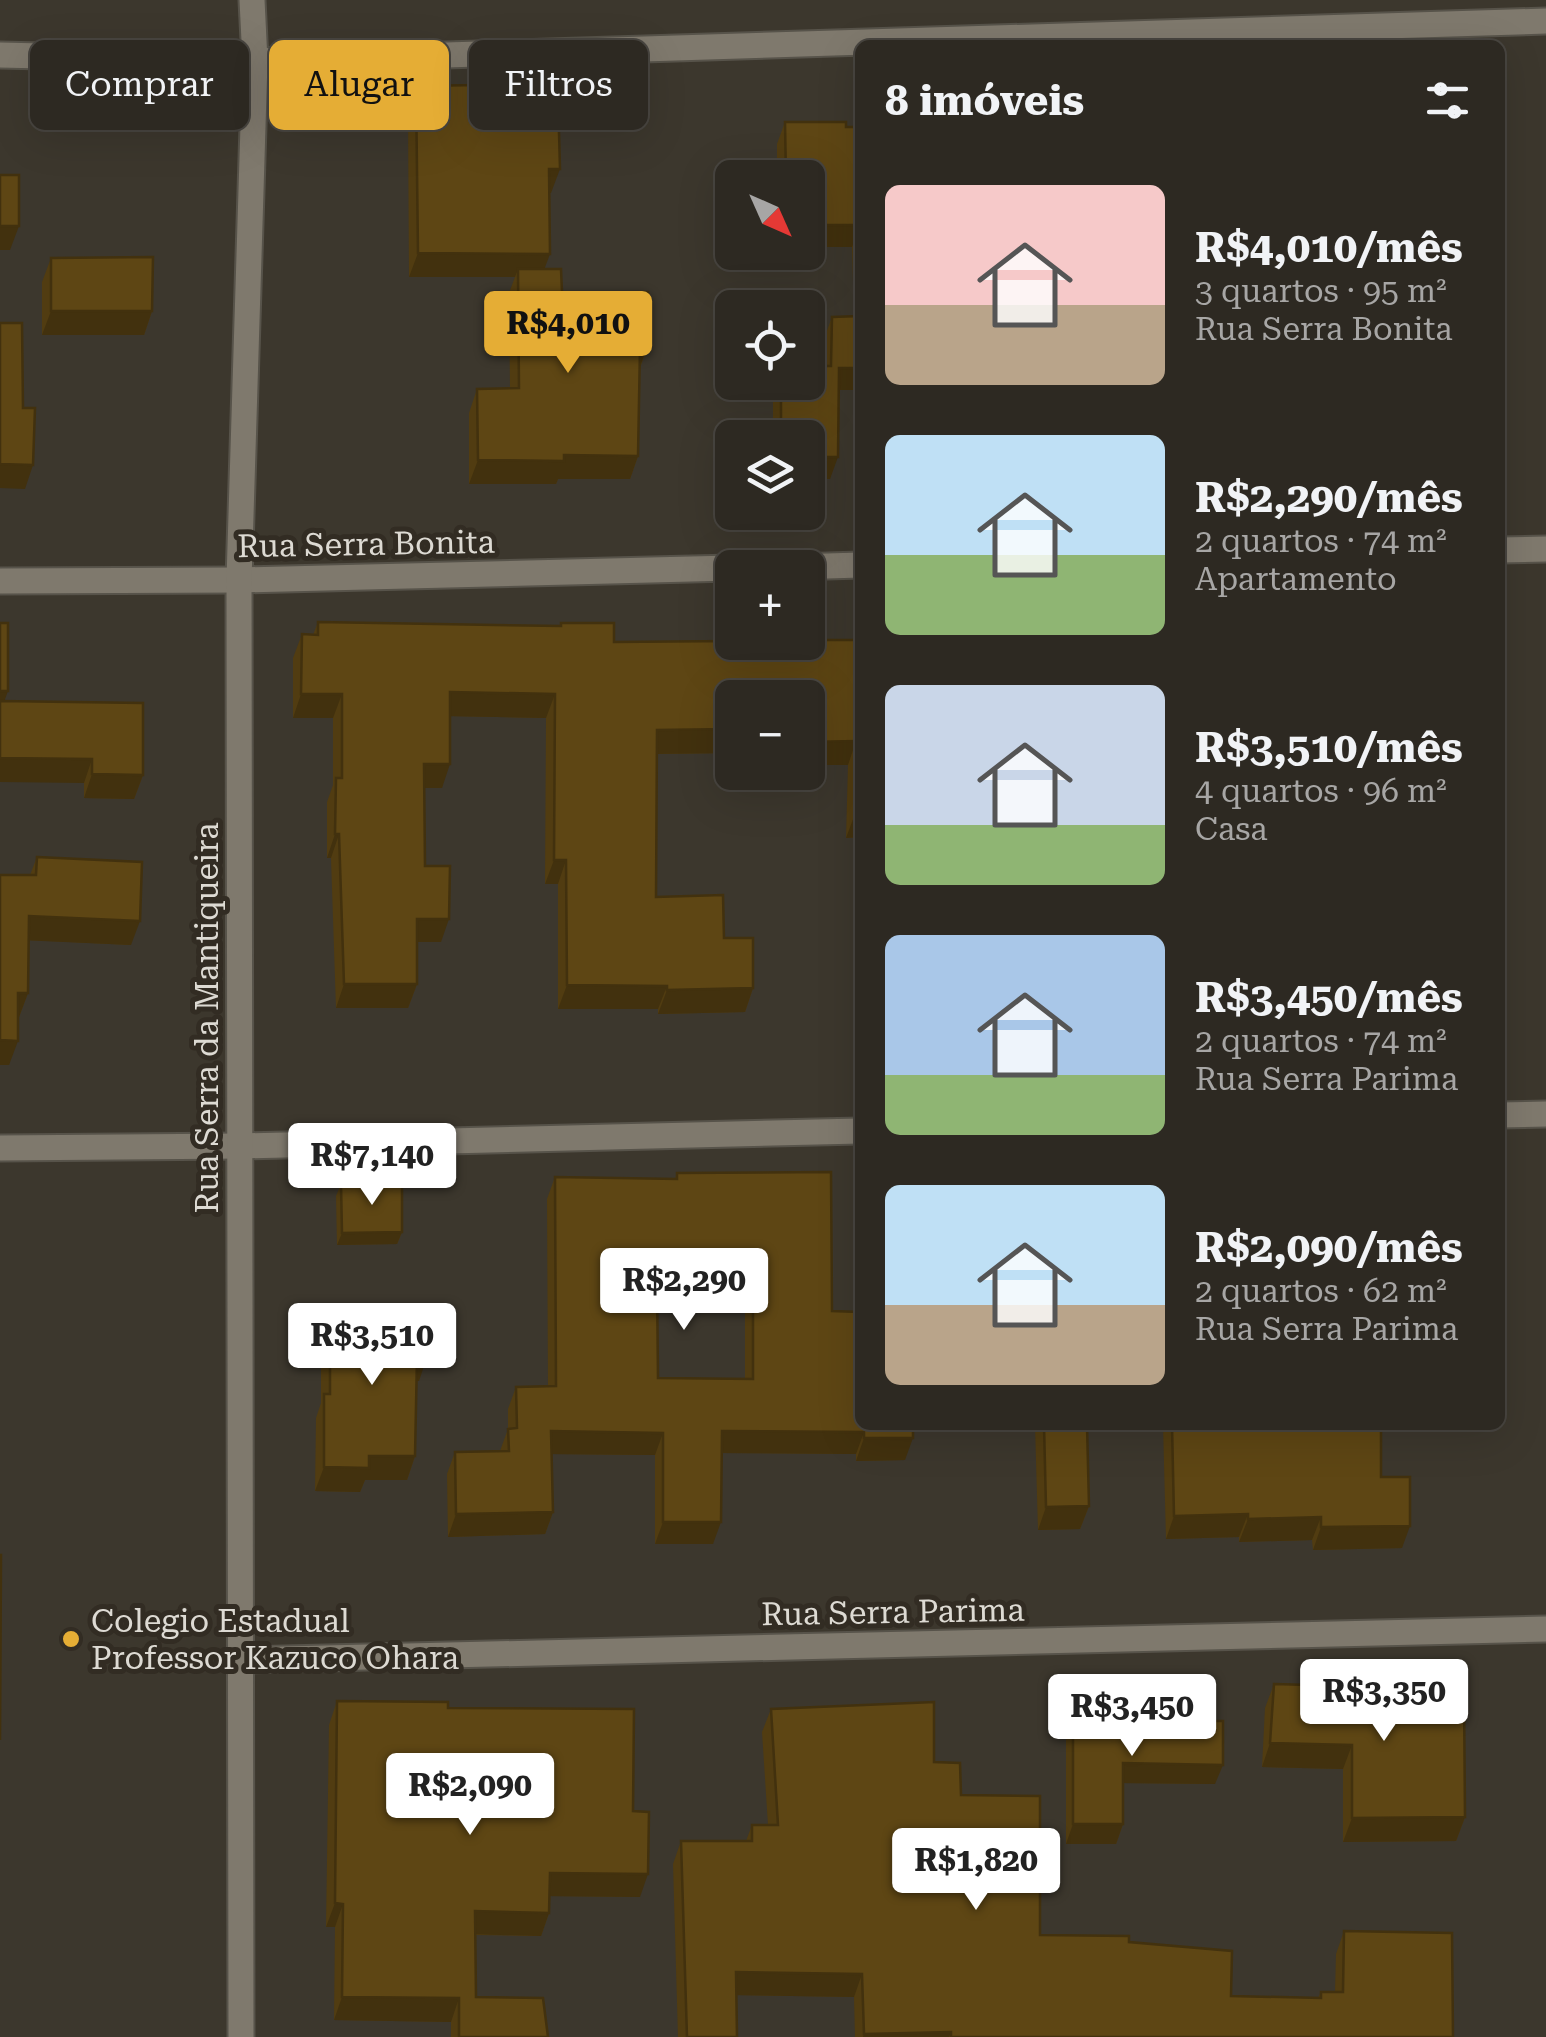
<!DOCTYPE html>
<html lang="pt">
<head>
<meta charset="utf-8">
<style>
	:root { --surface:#2d2922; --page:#35312a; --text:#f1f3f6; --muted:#a7a6a5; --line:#484540; --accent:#e5ad35 }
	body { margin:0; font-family:"Roboto Serif",serif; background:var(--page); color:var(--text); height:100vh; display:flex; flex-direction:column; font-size:38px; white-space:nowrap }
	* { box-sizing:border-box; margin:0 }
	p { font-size:32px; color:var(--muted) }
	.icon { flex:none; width:55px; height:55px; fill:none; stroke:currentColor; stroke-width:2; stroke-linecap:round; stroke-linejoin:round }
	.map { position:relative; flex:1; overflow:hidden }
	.drawer { position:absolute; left:855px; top:40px; width:650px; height:1390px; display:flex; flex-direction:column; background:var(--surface); border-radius:15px; box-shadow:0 10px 40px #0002,0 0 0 2px var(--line) }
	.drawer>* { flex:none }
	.banner { position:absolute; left:30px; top:40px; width:675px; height:90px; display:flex; gap:20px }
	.needle { width:65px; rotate:135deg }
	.tools { position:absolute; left:715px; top:160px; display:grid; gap:20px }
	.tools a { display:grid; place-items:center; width:110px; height:110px; border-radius:15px; background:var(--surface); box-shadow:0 10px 40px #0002,0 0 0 2px var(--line); font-size:50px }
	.price { position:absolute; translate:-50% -85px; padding:0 22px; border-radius:10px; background:#fff; color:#222; font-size:32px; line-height:65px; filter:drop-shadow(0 2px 5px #0008) }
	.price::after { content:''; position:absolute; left:50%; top:60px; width:30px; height:22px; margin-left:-15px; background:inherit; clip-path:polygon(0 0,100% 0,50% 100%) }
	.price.on { background:var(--accent); color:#111 }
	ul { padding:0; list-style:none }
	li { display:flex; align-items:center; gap:30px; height:250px; padding:0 30px }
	li span { display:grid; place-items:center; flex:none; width:280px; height:200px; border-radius:15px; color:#555 }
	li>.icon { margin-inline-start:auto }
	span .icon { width:120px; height:120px; fill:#fffc; stroke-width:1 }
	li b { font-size:42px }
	h2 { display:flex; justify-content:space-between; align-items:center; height:120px; padding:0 30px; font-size:42px }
	.chip { padding:0 35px; border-radius:15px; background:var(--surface); box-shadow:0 10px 40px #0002,0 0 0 2px var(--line); font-size:35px; line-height:90px }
	.chip.on { background:var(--accent); color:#111 }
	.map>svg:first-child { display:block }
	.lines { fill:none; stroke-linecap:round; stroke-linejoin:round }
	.minor-casing { stroke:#57534a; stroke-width:29 }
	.minor { stroke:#7f796d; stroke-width:25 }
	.wall { fill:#513c11; fill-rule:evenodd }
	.shaded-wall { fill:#42310e }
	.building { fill:#5e4614; stroke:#42310e; stroke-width:2.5; fill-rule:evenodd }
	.poi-dot { fill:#e5ad35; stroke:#322c23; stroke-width:4 }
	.labels { text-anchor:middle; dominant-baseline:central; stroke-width:10; stroke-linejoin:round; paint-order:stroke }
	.street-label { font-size:32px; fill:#dddad3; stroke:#322c23 }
	.poi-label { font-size:32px; fill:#dddad3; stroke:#322c23; text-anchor:start }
</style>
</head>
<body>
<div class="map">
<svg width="1546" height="2037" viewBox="0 0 1546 2037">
	<rect width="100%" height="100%" fill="#3c372d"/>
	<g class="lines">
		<defs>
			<g id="minor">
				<path d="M 0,55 L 255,61 L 1546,21"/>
				<path d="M 1500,550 L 1546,549"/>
				<path d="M 760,568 L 860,565"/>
				<path d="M 0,581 L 239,580 L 732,568"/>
				<path d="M 1500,1115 L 1546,1114"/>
				<path d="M 0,1148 L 240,1146 L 860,1131"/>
				<path d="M 241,1660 L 1546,1629"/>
				<path d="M 241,2037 L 239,580 L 255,61 L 252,0"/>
			</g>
		</defs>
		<!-- minor casing -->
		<use href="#minor" class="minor-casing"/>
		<!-- minor -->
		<use href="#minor" class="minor"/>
	</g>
	<!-- wall -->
	<g class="wall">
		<path d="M 416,86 L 479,95 L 551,193 L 549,193 L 544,269 L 562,293 L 647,348 L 640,368 L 638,456 L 630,479 L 558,479 L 556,484 L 469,484 L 469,413 L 477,389 L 510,388 L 509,293 L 515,277 L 409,277 L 408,110 Z"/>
		<path d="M 785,122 L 860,127 L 860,390 L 839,390 L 830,479 L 808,479 L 808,438 L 773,438 L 773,388 L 775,382 L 808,382 L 823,366 L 824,339 L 832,317 L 854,316 L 852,247 L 808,247 L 808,178 L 777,178 L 777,144 Z"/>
		<path d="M 51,258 L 152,311 L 144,335 L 42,335 L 42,282 Z"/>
		<path d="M 318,622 L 614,642 L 860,640 L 860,837 L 846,838 L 848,765 L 808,765 L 808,698 L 732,698 L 732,753 L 657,754 L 656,897 L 724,938 L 753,988 L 745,1012 L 658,1014 L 658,1009 L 558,1009 L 558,884 L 545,884 L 546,718 L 450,716 L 442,788 L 424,788 L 425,866 L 441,942 L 417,942 L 417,984 L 408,1008 L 336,1008 L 331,858 L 327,858 L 327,802 L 333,785 L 333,718 L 293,718 L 293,658 L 302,634 L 313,635 Z"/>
		<path d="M 4,701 L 143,775 L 134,799 L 84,798 L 84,783 Z"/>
		<path d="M 37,857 L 131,945 L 28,940 L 28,993 L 19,1017 L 18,1017 L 9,1065 L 0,1065 L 0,875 L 30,875 Z"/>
		<path d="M 677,1173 L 832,1311 L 905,1460 L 856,1461 L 856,1454 L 721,1453 L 713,1544 L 655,1544 L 655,1455 L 551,1454 L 553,1512 L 545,1534 L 448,1537 L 447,1474 L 455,1452 L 500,1451 L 508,1429 L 508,1409 L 516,1387 L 548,1386 L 547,1199 L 555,1177 L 675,1179 ZM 658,1305 L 745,1305 L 745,1379 L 658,1378 Z"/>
		<path d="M 341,1184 L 402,1232 L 397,1244 L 337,1245 L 336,1196 Z"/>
		<path d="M 330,1315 L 419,1381 L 416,1381 L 415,1456 L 407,1480 L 365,1480 L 360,1492 L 315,1491 L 316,1418 L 321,1403 L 321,1339 Z"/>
		<path d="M 1035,1425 L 1087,1425 L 1089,1506 L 1080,1529 L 1038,1530 Z"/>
		<path d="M 1163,1425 L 1381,1425 L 1381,1477 L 1402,1548 L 1313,1550 L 1312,1540 L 1239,1542 L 1239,1537 L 1166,1539 Z"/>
		<path d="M 1274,1684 L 1420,1693 L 1465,1817 L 1456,1841 L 1343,1842 L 1343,1769 L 1262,1767 L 1265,1708 Z"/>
		<path d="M 337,1701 L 448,1708 L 633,1811 L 640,1897 L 549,1896 L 549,1913 L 541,1936 L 475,1935 L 476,1997 L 548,2037 L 451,2037 L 451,2022 L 334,2020 L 335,1927 L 326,1927 L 329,1725 Z"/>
		<path d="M 771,1709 L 934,1762 L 961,1795 L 1040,1935 L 1129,1942 L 1231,1996 L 1318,1998 L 1321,1992 L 1335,1992 L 1336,1954 L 1344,1931 L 1453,2037 L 855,2037 L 854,1997 L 736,1995 L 737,2037 L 678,2037 L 673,1864 L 681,1841 L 746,1841 L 752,1825 L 768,1825 L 762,1732 Z"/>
		<path d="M 1073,1721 L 1215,1784 L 1123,1783 L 1123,1824 L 1116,1844 L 1066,1844 L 1066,1740 Z"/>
	</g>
	<!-- shaded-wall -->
	<g class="shaded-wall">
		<path d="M 549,169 L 560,169 L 551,193 L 540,193 Z"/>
		<path d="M 808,225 L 860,225 L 852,247 L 808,247 Z"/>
		<path d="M 0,226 L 19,226 L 10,250 L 0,250 Z"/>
		<path d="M 418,253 L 550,254 L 541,278 L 518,269 L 515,277 L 409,277 Z"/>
		<path d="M 51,311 L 152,311 L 144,335 L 42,335 Z"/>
		<path d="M 640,348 L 647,348 L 638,372 Z"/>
		<path d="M 839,368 L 860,368 L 860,390 L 831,390 Z"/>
		<path d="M 564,455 L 638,456 L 630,479 L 558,479 L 556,484 L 469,484 L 478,460 Z"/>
		<path d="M 808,457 L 838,457 L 830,479 L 808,479 Z"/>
		<path d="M 0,464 L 33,465 L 25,489 L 0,488 Z"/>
		<path d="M 0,691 L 8,691 L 0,713 Z"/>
		<path d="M 450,692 L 555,694 L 546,718 L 442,716 Z"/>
		<path d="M 301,694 L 342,694 L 333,718 L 293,718 Z"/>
		<path d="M 732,729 L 732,753 L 649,754 L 657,730 Z"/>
		<path d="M 856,741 L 848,765 L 808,765 L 808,742 Z"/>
		<path d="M 0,758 L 92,759 L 84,783 L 0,782 Z"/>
		<path d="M 424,764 L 450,764 L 442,788 L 416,788 Z"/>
		<path d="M 92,774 L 143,775 L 134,799 L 84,798 Z"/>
		<path d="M 855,814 L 860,814 L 860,837 L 846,838 Z"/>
		<path d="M 335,834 L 339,834 L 331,858 L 327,858 Z"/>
		<path d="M 554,860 L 566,860 L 558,884 L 545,884 Z"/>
		<path d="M 29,916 L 140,921 L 131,945 L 20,940 Z"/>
		<path d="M 417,919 L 449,919 L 441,942 L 408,942 Z"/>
		<path d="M 344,984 L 417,984 L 408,1008 L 336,1008 Z"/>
		<path d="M 567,985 L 667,986 L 658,1009 L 558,1009 Z"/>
		<path d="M 753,988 L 745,1012 L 658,1014 L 667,990 Z"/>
		<path d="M 18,993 L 28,993 L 19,1017 L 9,1017 Z"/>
		<path d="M 0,1040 L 18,1041 L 9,1065 L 0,1065 Z"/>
		<path d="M 402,1232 L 397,1244 L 337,1245 L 342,1233 Z"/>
		<path d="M 657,1282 L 753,1282 L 745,1305 L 649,1305 Z"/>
		<path d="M 417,1357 L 427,1357 L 419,1381 L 408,1381 Z"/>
		<path d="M 551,1431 L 663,1433 L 655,1455 L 543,1454 Z"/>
		<path d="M 722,1431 L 864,1432 L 856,1454 L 713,1453 Z"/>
		<path d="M 864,1438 L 913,1438 L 905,1460 L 856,1461 Z"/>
		<path d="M 369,1456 L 415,1456 L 407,1480 L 365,1480 L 360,1492 L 315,1491 L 324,1467 Z"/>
		<path d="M 1089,1506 L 1080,1529 L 1038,1530 L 1046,1507 Z"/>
		<path d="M 553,1512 L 545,1534 L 448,1537 L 456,1514 Z"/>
		<path d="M 1248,1514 L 1239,1537 L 1166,1539 L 1174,1516 Z"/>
		<path d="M 1321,1517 L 1312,1540 L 1239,1542 L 1248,1519 Z"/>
		<path d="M 663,1522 L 721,1522 L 713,1544 L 655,1544 Z"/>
		<path d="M 1410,1526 L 1402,1548 L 1313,1550 L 1321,1527 Z"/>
		<path d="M 1270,1743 L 1352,1745 L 1343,1769 L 1262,1767 Z"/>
		<path d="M 1123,1763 L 1223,1765 L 1215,1784 L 1116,1783 Z"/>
		<path d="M 1465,1817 L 1456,1841 L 1343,1842 L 1352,1818 Z"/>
		<path d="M 1073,1824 L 1123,1824 L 1116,1844 L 1066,1844 Z"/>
		<path d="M 550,1873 L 648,1874 L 640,1897 L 541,1896 Z"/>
		<path d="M 335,1903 L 343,1904 L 335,1927 L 326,1927 Z"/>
		<path d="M 475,1911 L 549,1913 L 541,1936 L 466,1934 Z"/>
		<path d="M 736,1972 L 862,1974 L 854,1997 L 728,1995 Z"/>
		<path d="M 342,1997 L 459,1998 L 451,2022 L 334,2020 Z"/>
		<path d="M 951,2032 L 949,2037 L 863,2037 L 864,2034 Z"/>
	</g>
	<!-- building -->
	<g class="building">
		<path d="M 479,85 L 479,95 L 558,95 L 560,169 L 549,169 L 550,254 L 418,253 L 416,86 Z"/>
		<path d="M 785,122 L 846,122 L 846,127 L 860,127 L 860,225 L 808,225 L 808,178 L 786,178 Z"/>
		<rect x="0" y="175" width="19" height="51"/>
		<path d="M 153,257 L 152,311 L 51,311 L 51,258 Z"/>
		<path d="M 518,269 L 561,269 L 562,293 L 648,292 L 647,348 L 640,348 L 638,456 L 564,455 L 564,461 L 478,460 L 477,389 L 519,388 Z"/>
		<path d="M 860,316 L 860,368 L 839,368 L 838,457 L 808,457 L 808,438 L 781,438 L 781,382 L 808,382 L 808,366 L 831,366 L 832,317 Z"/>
		<path d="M 0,323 L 22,323 L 23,408 L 35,408 L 33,465 L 0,464 Z"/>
		<path d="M 318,622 L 561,626 L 561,623 L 614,623 L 614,642 L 732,641 L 732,642 L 808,642 L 808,640 L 860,640 L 860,814 L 855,814 L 856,741 L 808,742 L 808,698 L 732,698 L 732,729 L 657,730 L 656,897 L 723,895 L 724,938 L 753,938 L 753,988 L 667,990 L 667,986 L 567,985 L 566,860 L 554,860 L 555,694 L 450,692 L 450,764 L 424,764 L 425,866 L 450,866 L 449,919 L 417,919 L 417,984 L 344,984 L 339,834 L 335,834 L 336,778 L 342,778 L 342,694 L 301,694 L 302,634 L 318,635 Z"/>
		<rect x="0" y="623" width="8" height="68"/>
		<path d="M 0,701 L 143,703 L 143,775 L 92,774 L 92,759 L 0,758 Z"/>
		<path d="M 37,857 L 142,862 L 140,921 L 29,916 L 28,993 L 18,993 L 18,1041 L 0,1040 L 0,875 L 36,875 Z"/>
		<path d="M 831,1172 L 832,1311 L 860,1312 L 860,1425 L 913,1425 L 913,1438 L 864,1438 L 864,1432 L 722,1431 L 721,1522 L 663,1522 L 663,1433 L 551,1431 L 553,1512 L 456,1514 L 455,1452 L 509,1451 L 508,1429 L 517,1428 L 516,1387 L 556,1386 L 555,1177 L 677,1179 L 677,1173 ZM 657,1282 L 753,1282 L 753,1379 L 658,1378 Z"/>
		<path d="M 402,1183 L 402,1232 L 342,1233 L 341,1184 Z"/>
		<path d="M 330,1315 L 429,1316 L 427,1357 L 417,1357 L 415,1456 L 369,1456 L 369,1468 L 324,1467 L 324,1394 L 330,1394 Z"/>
		<path d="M 1044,1425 L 1087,1425 L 1089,1506 L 1046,1507 Z"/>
		<path d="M 1172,1425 L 1381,1425 L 1381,1477 L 1410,1477 L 1410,1526 L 1321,1527 L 1321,1517 L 1248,1519 L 1248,1514 L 1174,1516 Z"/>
		<path d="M 0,1555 L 1,1555 L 0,1740 Z"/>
		<path d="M 1274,1684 L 1420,1688 L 1420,1693 L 1464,1694 L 1465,1817 L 1352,1818 L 1352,1745 L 1270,1743 Z"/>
		<path d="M 337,1701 L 448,1702 L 448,1708 L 634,1709 L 633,1811 L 649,1812 L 648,1874 L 550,1873 L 549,1913 L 475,1911 L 476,1997 L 543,1998 L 548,2037 L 459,2037 L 459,1998 L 342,1997 L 343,1904 L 335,1903 Z"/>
		<path d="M 934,1702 L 934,1762 L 960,1763 L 961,1795 L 1040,1796 L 1040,1935 L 1129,1936 L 1129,1942 L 1232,1951 L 1231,1996 L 1321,1998 L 1321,1992 L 1343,1992 L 1344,1931 L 1452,1933 L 1453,2037 L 951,2037 L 951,2032 L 864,2034 L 862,1974 L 736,1972 L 737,2037 L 687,2037 L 681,1841 L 752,1841 L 752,1825 L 778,1825 L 771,1709 Z"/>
		<path d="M 1073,1721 L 1223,1721 L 1223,1765 L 1123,1763 L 1123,1824 L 1073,1824 Z"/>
	</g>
	<!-- markers -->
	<circle class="poi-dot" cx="71" cy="1639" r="10"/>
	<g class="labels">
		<!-- street labels -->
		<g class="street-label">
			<text transform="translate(366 544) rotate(-1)">Rua Serra Bonita</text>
			<text transform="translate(207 1018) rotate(-90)">Rua Serra da Mantiqueira</text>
			<text transform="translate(893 1612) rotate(-1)">Rua Serra Parima</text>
		</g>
		<!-- poi labels -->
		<g class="poi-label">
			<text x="91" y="1621">Colegio Estadual<tspan x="91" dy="37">Professor Kazuco Ohara</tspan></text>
		</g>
	</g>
</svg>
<div class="tools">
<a><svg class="needle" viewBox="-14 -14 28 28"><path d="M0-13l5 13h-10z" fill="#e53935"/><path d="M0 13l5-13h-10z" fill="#a7a6a5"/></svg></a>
<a><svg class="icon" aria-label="locate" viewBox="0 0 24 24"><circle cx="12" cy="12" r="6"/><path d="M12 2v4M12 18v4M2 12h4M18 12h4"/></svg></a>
<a><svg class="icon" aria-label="layers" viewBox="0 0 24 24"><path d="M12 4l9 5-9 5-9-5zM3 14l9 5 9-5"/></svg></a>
<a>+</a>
<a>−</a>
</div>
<b class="price on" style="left:568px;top:376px">R$4,010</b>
<b class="price" style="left:372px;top:1208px">R$7,140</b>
<b class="price" style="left:684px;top:1333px">R$2,290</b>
<b class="price" style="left:372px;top:1388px">R$3,510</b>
<b class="price" style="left:1384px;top:1744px">R$3,350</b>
<b class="price" style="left:1132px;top:1759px">R$3,450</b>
<b class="price" style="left:470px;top:1838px">R$2,090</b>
<b class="price" style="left:976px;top:1913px">R$1,820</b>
<div class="banner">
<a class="chip">Comprar</a>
<a class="chip on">Alugar</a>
<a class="chip">Filtros</a>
</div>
<section class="drawer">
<h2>8 imóveis<svg class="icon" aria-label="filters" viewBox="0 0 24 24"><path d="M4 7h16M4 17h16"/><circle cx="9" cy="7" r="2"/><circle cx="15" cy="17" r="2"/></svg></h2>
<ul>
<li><span style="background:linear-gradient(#f6c9c9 60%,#b9a48a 0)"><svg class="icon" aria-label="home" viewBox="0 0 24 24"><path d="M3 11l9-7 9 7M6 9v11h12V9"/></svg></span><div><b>R$4,010/mês</b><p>3 quartos · 95 m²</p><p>Rua Serra Bonita</p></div></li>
<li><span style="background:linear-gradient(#bfe0f5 60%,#8fb573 0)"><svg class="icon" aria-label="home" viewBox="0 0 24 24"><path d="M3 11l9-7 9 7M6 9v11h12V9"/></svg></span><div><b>R$2,290/mês</b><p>2 quartos · 74 m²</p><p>Apartamento</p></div></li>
<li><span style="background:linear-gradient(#c9d6e8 70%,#8fb573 0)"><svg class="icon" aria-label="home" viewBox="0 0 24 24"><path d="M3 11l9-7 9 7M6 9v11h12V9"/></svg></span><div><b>R$3,510/mês</b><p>4 quartos · 96 m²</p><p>Casa</p></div></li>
<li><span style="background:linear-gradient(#a9c7e8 70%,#8fb573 0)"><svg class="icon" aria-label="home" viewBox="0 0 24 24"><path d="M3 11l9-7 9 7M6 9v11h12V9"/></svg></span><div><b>R$3,450/mês</b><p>2 quartos · 74 m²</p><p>Rua Serra Parima</p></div></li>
<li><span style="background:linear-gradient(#bfe0f5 60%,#b9a48a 0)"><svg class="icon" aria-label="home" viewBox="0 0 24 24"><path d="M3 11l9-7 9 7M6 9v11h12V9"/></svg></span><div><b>R$2,090/mês</b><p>2 quartos · 62 m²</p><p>Rua Serra Parima</p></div></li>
</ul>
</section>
</div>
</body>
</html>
